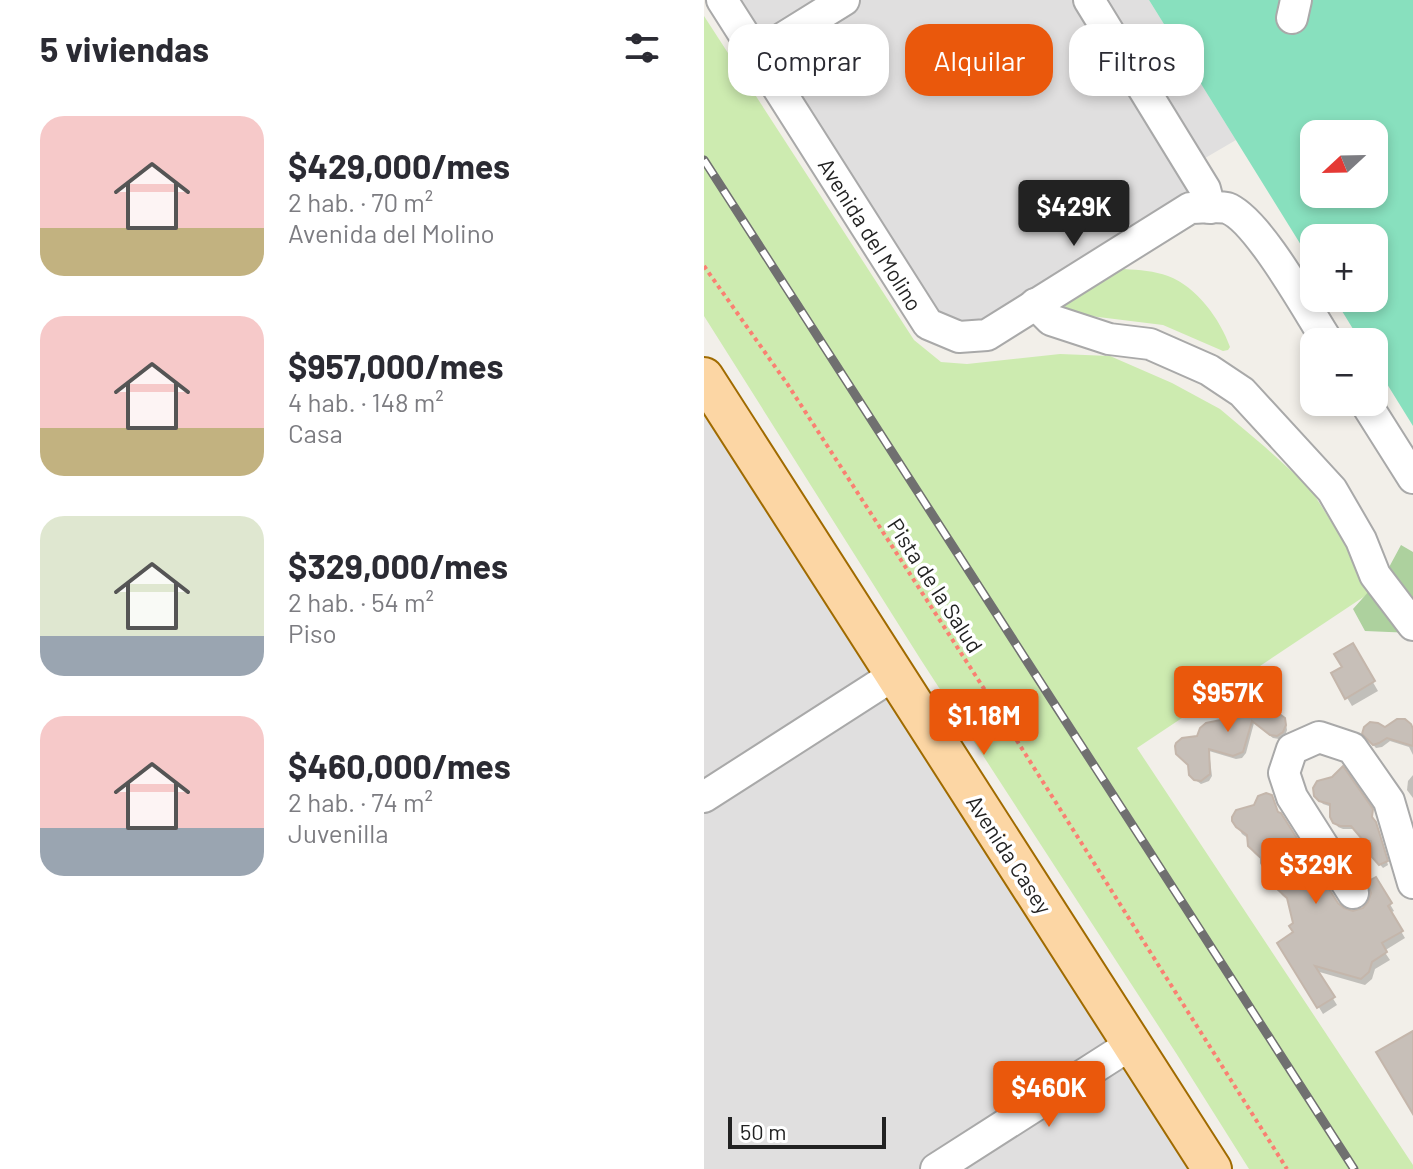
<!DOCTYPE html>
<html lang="es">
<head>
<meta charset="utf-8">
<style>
	:root { --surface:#fff; --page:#f2f2f3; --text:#2b2b33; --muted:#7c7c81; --accent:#ea580c }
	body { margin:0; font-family:Barlow,sans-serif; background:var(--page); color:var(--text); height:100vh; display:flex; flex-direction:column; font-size:30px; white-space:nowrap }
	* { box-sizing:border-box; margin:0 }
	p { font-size:26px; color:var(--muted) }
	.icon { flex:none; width:44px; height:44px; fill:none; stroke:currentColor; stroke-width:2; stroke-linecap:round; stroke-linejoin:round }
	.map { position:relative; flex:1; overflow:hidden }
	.drawer { display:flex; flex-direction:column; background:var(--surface); width:704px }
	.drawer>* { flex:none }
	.guide { position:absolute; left:24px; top:24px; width:564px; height:72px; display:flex; gap:16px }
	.needle { width:52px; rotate:248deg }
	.tools { position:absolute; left:596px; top:120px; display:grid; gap:16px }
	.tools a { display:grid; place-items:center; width:88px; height:88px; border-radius:16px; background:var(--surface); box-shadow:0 4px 12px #0003; font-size:40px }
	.scale { position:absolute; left:24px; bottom:20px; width:158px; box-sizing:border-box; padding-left:8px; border:4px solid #222; border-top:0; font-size:22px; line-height:28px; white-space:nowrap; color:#222; -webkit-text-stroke:6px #fff; paint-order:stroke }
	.price { position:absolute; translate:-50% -68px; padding:0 18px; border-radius:8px; background:var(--accent); color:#fff; font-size:26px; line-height:52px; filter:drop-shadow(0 2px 4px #0008) }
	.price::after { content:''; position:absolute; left:50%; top:48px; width:24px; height:18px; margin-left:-12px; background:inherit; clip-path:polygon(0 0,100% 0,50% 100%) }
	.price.on { background:#222; color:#fff }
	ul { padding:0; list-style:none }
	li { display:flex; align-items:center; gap:24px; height:200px; padding:0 40px }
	li span { display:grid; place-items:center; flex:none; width:224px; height:160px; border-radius:24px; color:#555 }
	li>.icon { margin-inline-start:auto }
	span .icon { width:96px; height:96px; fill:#fffc; stroke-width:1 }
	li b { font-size:34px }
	h2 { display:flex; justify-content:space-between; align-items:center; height:96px; padding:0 40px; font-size:34px }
	.tag { padding:0 28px; border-radius:24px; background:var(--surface); box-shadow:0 4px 12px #0003; font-size:28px; line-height:72px }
	.tag.on { background:var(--accent); color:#fff }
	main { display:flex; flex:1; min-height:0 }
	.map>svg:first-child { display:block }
	.residential { fill:#e0dfdf }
	.grass { fill:#cdebb0 }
	.forest { fill:#add19e }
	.pitch { fill:#88e0be; fill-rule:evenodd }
	.shadow { fill:#0003 }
	.building { fill:#c7bfb8; stroke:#c4b6ab; stroke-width:2 }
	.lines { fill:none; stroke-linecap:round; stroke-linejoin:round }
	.minor-casing { stroke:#a9a9a9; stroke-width:34 }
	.major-casing { stroke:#a06b00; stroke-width:42 }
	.path { stroke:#fa8072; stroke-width:4; stroke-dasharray:4 4; stroke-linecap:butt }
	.minor { stroke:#fff; stroke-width:30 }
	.major { stroke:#fcd6a4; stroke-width:38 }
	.rail-casing { stroke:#707070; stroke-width:9 }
	.rail { stroke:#fff; stroke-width:6; stroke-dasharray:18; stroke-linecap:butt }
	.labels { text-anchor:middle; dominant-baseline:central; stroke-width:7; stroke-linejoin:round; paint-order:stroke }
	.street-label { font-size:22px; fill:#222; stroke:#fff }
</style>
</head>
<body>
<main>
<section class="drawer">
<h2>5 viviendas<svg class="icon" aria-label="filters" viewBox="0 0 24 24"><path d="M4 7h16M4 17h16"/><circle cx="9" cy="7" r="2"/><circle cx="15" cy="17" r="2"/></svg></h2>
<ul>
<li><span style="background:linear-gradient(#f6c9c9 70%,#c2b280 0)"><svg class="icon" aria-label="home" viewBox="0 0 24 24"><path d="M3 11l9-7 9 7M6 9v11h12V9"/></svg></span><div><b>$429,000/mes</b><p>2 hab. · 70 m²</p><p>Avenida del Molino</p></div></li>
<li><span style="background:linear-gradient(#f6c9c9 70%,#c2b280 0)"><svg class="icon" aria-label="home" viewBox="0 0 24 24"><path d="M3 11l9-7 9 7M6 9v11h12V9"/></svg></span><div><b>$957,000/mes</b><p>4 hab. · 148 m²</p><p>Casa</p></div></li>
<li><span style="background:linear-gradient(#dfe7d0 75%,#9aa5b1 0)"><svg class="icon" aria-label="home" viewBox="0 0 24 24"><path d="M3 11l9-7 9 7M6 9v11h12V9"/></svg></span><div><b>$329,000/mes</b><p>2 hab. · 54 m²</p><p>Piso</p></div></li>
<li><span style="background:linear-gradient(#f6c9c9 70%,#9aa5b1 0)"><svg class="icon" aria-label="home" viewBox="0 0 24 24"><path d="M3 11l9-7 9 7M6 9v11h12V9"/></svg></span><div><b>$460,000/mes</b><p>2 hab. · 74 m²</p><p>Juvenilla</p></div></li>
</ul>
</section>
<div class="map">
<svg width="709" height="1169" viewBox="0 0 709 1169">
	<rect width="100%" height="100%" fill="#f2efe9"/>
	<!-- residential -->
	<g class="residential">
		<path d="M 18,0 L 445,0 L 532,140 L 496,161 L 486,208 L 283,335 L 224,324 Z"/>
		<path d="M 0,377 L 508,1169 L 0,1169 Z"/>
	</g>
	<!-- grass -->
	<g class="grass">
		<path d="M 0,16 L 210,340 L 237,362 L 263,364 L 356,354 L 406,356 L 468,383 L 516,409 L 561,447 L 606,488 L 670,590 L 433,748 L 709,1165 L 709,1169 L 545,1169 L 472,1053 L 217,660 L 0,316 Z"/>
		<path d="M 420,269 C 436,270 450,271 464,276 C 493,287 516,319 526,347 L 524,350 L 519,351 L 459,325 L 370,314 L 364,311 L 360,306 L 362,300 L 393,278 Z"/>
	</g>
	<!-- forest -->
	<path class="forest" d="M 697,545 L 709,552 L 709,633 L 661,631 L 649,609 L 683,571 Z"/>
	<!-- pitch -->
	<path class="pitch" d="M 445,0 L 709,0 L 709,426 L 670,363 L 670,342 L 657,342 L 630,298 L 670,298 L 670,238 L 610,238 L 610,266 ZM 610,134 L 670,134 L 670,194 L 610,194 Z"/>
	<!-- shadow -->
	<g class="shadow">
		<path d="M 648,646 L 674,691 L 648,706 L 629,674 L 640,668 Z"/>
		<path d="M 560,680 L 561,682 L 556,699 L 565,713 L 582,724 L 583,730 L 581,736 L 575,739 L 569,738 L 550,723 L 542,753 L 538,758 L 532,759 L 505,751 L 508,776 L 505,781 L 497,784 L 490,779 L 494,737 L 537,708 Z"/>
		<path d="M 681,729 L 709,734 L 709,755 L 705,747 L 686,741 L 678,747 L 672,748 L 663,738 Z"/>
		<path d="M 709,775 L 709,798 L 703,790 L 704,781 Z"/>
		<path d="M 567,797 L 575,814 L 633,905 L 649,913 L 660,909 L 666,903 L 671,879 L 690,911 L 686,913 L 701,938 L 680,951 L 686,960 L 671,969 L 668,979 L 661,985 L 612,971 L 633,1005 L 619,1014 L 576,943 L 591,933 L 586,902 L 578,895 L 574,888 L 573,881 L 567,877 L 559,861 L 550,853 L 546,845 L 545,839 L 538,834 L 534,827 L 551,807 Z"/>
		<path d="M 615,800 L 667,810 L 684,865 L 679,868 L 673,861 L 669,844 L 662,843 L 650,829 L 639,829 L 634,827 L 628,816 L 628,807 L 619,804 Z"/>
	</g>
	<!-- building -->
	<g class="building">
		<path d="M 649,643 L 671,681 L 641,699 L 627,673 L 638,667 L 630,654 Z"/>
		<path d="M 560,677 L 555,695 L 561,700 L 566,711 L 574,713 L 581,718 L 582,725 L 579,732 L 573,736 L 566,735 L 548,721 L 539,752 L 529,756 L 505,749 L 506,774 L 497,781 L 490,780 L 485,775 L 484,765 L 472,754 L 471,746 L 472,743 L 478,738 L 493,736 L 496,728 L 502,723 L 517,720 L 519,713 L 525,708 L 536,706 Z"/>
		<path d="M 693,719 L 701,719 L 707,724 L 709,729 L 709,746 L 683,738 L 675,743 L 669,745 L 658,734 L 660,727 L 666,722 L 674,723 L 681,727 Z"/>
		<path d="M 639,766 L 669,809 L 668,817 L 672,822 L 684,861 L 675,865 L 668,857 L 667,841 L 658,839 L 647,826 L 636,826 L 629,823 L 626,817 L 626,804 L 615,801 L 610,796 L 609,788 L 613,781 L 628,777 Z"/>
		<path d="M 562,793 L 568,795 L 574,812 L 577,813 L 634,903 L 640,908 L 649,911 L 659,908 L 664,902 L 667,893 L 663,882 L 672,877 L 688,903 L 684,906 L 699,931 L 678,943 L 683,952 L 668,962 L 665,972 L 657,979 L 611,966 L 631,997 L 613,1008 L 573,943 L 589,932 L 585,926 L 589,923 L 583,898 L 572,888 L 570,877 L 561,870 L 557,863 L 557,858 L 544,846 L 543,835 L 532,827 L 528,821 L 528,817 L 532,810 L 550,805 L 554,796 Z"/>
		<path d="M 709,1031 L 709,1114 L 672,1052 Z"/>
	</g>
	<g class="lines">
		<defs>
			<g id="minor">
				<path d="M 18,0 L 224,324 L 255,337 L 283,335 L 486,208 C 496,208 515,206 523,208 C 554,219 605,313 624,342"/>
				<path d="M 385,0 L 501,189 L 506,208"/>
				<path d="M 588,18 L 592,0"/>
				<path d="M 53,54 L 140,0"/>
				<path d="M 331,304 L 347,320 L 405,339 L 446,344 L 505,370 L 538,392 L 628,490 L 657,540 L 671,575 L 709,625"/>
				<path d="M 661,402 L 709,478"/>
				<path d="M 0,797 L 190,675"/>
				<path d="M 649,893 L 588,797 L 580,773 L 588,749 L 615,737 L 648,748 L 685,801 L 709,883"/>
				<path d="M 232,1169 L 429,1043"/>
			</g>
			<path id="major" d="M 0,377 L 508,1169"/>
		</defs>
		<!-- minor casing -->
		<use href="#minor" class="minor-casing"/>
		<!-- major casing -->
		<use href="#major" class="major-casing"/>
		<!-- path -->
		<path class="path" d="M 0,266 L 84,385 L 286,698 L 583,1169"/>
		<!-- minor -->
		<use href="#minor" class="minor"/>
		<!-- major -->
		<use href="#major" class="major"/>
		<defs>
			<path id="rail" d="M 0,160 L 650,1169"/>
		</defs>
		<!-- rail casing -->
		<use href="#rail" class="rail-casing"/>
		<!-- rail -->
		<use href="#rail" class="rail"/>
	</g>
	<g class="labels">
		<!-- street labels -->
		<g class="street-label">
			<text transform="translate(167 234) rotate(58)">Avenida del Molino</text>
			<text transform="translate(232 585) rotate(57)">Pista de la Salud</text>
			<text transform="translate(306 854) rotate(57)">Avenida Casey</text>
		</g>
	</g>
</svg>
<div class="tools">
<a><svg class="needle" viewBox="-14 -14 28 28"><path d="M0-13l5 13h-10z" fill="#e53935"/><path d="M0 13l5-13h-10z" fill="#7c7c81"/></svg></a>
<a>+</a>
<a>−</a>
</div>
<div class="scale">50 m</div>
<b class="price on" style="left:370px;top:248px">$429K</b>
<b class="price" style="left:524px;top:734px">$957K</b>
<b class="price" style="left:280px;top:757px">$1.18M</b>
<b class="price" style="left:612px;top:906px">$329K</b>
<b class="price" style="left:345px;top:1129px">$460K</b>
<div class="guide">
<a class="tag">Comprar</a>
<a class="tag on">Alquilar</a>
<a class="tag">Filtros</a>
</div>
</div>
</main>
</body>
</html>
